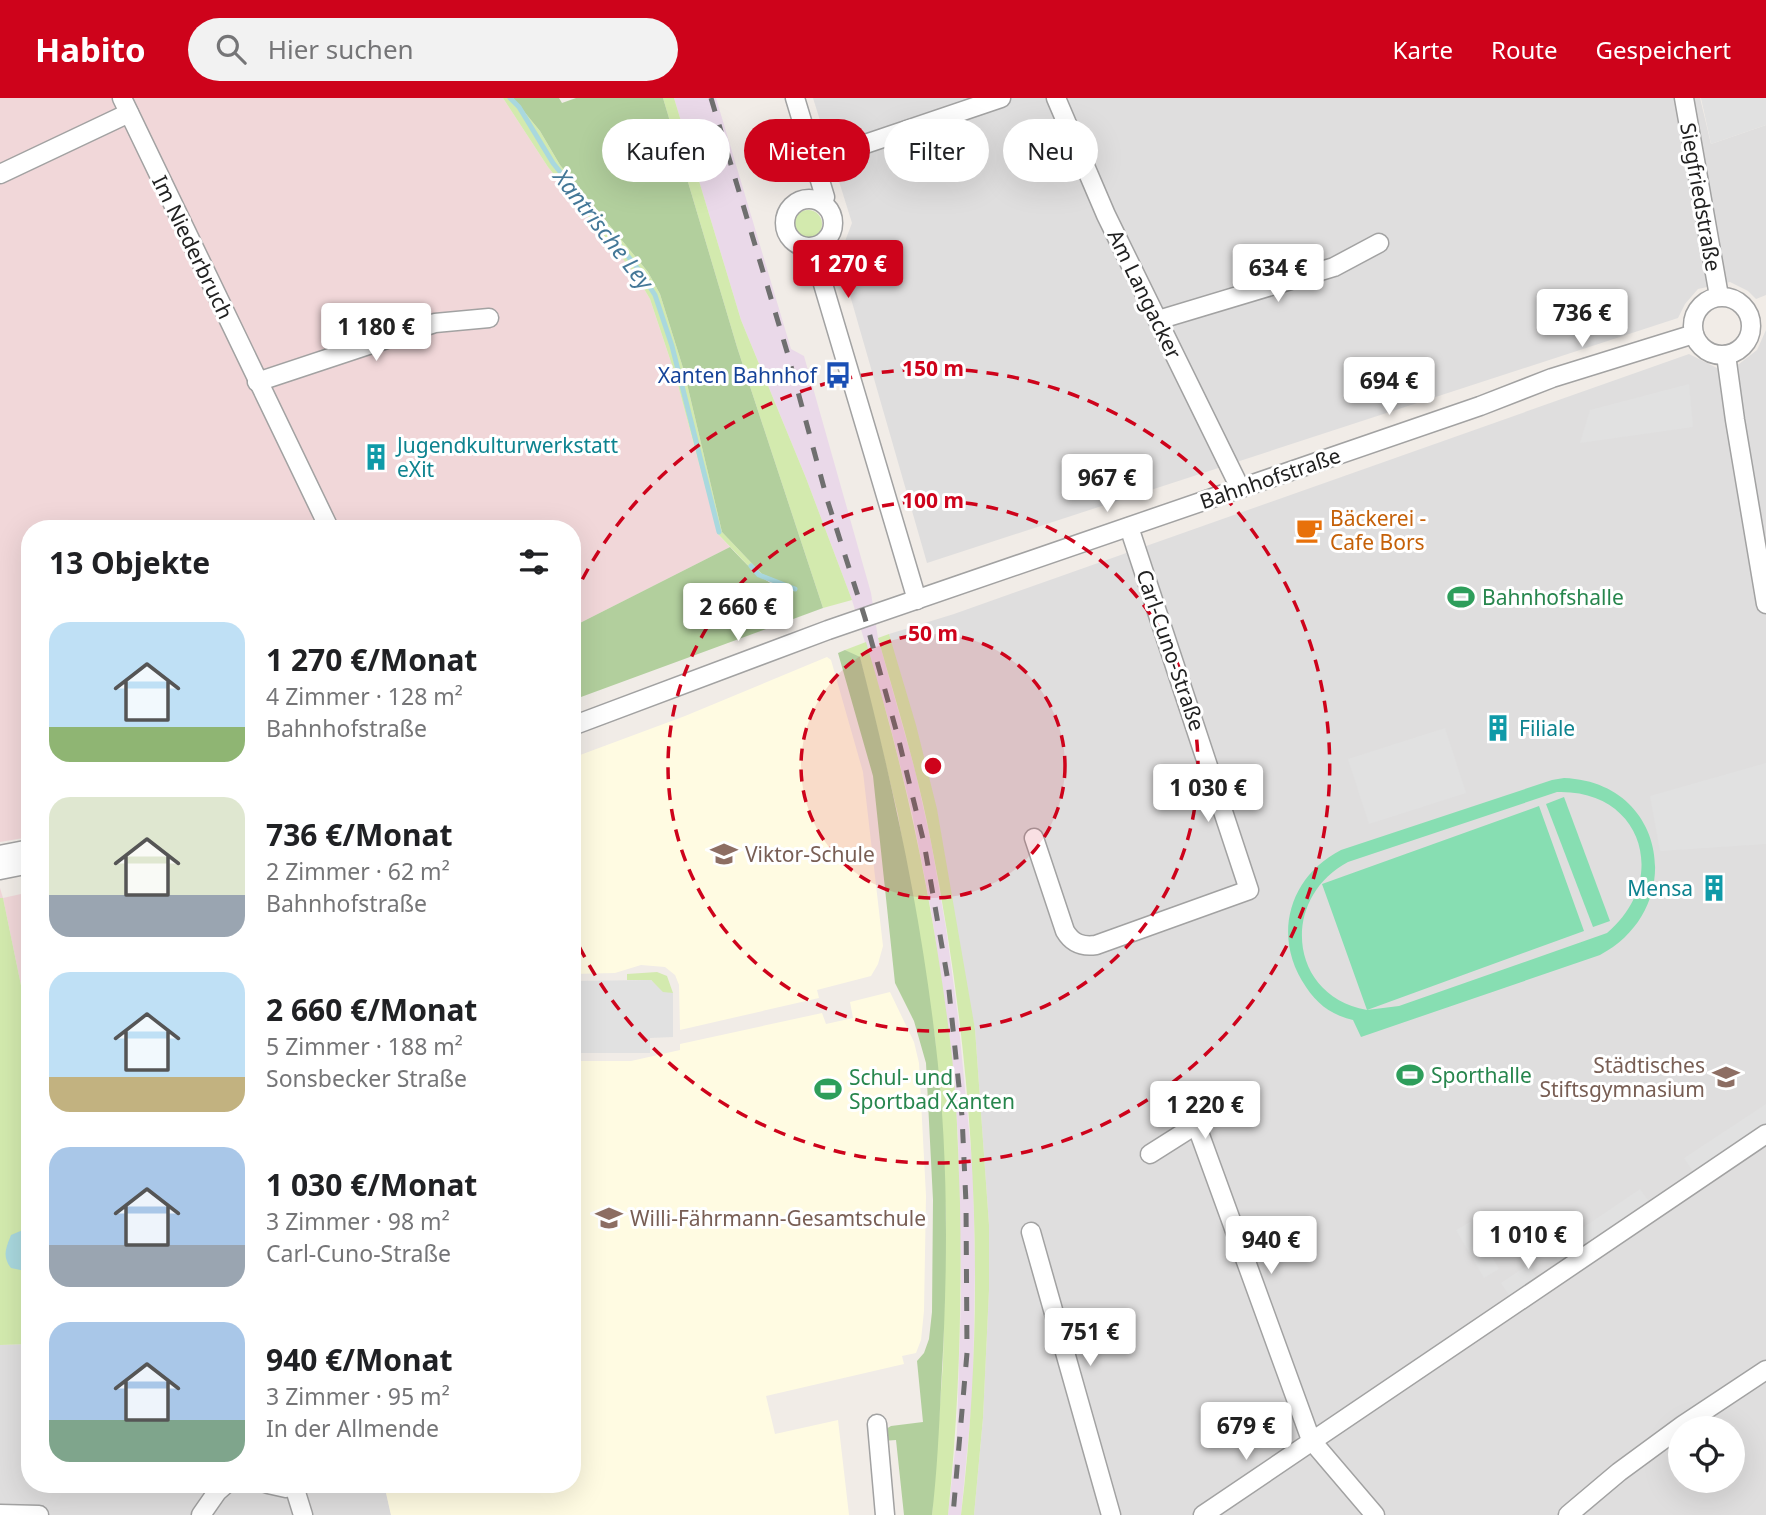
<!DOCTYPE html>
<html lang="de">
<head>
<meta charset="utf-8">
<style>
	:root { --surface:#fff; --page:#f2f2f2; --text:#202124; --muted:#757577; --accent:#ce031b }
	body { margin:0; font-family:"Noto Sans",sans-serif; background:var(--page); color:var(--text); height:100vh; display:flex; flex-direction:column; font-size:26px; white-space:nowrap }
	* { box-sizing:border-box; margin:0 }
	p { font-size:23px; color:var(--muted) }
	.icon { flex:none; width:38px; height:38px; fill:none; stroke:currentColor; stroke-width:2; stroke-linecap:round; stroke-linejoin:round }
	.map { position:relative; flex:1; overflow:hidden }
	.drawer { position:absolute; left:21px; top:422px; width:560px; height:973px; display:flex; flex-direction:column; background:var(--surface); border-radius:28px; box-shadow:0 7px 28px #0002 }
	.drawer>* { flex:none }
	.top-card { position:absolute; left:602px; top:21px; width:665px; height:63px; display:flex; gap:14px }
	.tools { position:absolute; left:1668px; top:1318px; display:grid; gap:14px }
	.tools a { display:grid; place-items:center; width:77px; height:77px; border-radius:50%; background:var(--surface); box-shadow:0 7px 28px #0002; font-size:35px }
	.price { position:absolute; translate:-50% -60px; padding:0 16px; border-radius:7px; background:#fff; color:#222; font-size:23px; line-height:46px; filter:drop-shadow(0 2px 4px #0008) }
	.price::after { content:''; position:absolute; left:50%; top:42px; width:21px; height:16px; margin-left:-10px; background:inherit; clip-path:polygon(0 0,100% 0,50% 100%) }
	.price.on { background:var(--accent); color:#fff }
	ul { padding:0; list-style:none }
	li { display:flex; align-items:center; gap:21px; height:175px; padding:0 28px }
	li span { display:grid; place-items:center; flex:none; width:196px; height:140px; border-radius:21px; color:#555 }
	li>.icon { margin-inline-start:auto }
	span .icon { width:84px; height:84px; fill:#fffc; stroke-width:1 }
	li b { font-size:30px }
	h2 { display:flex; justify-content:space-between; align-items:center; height:84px; padding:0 28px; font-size:30px }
	.tag { padding:0 24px; border-radius:32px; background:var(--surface); box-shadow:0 7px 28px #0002; font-size:24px; line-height:63px }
	.tag.on { background:var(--accent); color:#fff }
	header { display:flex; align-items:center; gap:42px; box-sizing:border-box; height:98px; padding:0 35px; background:var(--accent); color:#fff }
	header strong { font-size:33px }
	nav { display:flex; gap:38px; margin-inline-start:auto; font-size:24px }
	.search { width:490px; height:63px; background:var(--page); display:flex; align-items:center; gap:18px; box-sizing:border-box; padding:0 24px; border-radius:38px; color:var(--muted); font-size:26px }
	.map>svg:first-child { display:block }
	.residential { fill:#dfdede; fill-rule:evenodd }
	.commercial { fill:#f1d7d9 }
	.industrial { fill:#ead9e9 }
	.education { fill:#fffbe2 }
	.grass { fill:#d3eaae }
	.forest { fill:#b2cf9d }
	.pitch { fill:#87deb2; fill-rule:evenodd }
	.parking { fill:#e1e1e1 }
	.water { fill:#a9d8de }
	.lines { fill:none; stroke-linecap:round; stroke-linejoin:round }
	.stream { stroke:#a9d8de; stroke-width:5 }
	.minor-casing { stroke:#a2a2a2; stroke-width:21 }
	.minor { stroke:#fff; stroke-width:18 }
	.rail { stroke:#6f6f6f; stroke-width:5; stroke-dasharray:14 14; stroke-linecap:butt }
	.ring { fill:none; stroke:#ce031b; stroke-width:3.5; stroke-dasharray:12 9 }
	.labels { text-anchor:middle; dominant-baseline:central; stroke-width:6; stroke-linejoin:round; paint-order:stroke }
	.street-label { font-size:21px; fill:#212121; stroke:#fff }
	.transit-label { font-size:21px; fill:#164399; stroke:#fff; text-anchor:end }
	.culture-label { font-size:21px; fill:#0d838f; stroke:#fff; text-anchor:start }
	.food-label { font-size:21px; fill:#c56008; stroke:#fff; text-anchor:start }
	.leisure-label { font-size:21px; fill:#27864d; stroke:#fff; text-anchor:start }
	.education-label { font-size:21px; fill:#785e54; stroke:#fff; text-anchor:start }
	.water-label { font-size:23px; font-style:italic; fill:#447898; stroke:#fff }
	.centre { fill:#ce031b; stroke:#fff; stroke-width:3.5 }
	.ring-label { font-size:21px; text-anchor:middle; font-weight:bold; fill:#ce031b; stroke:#fff; stroke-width:6; stroke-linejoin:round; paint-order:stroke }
</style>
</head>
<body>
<header>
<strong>Habito</strong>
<div class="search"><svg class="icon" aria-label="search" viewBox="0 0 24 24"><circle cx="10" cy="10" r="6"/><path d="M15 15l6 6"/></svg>Hier suchen</div>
<nav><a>Karte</a><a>Route</a><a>Gespeichert</a></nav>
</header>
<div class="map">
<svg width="1766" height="1417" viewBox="0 0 1766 1417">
	<rect width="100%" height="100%" fill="#f1ece7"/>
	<!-- residential -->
	<g class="residential">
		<path d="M 813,0 L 1700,0 L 1711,46 L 1766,27 L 1766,197 L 1756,201 L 1748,193 L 1730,184 L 1698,191 L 1685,206 L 1678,220 L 927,465 L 839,159 L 852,125 Z"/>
		<path d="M 1766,232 L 1766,1417 L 974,1417 L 983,1320 L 989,1192 L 989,1127 L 975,931 L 889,536 L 954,516 L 1689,256 L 1717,270 L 1739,266 L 1757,252 ZM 1680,1330 L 1732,1330 L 1732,1382 L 1680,1382 Z"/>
		<path d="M 30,1246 L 30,1386 L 384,1386 L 391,1417 L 0,1417 L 0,1247 Z"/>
	</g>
	<!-- commercial -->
	<g class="commercial">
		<path d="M 0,0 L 503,0 L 548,69 L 636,177 L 650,201 L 675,276 L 718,436 L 730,449 L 572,529 L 572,430 L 30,430 L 30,739 L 0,744 Z"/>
		<path d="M 0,790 L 3,800 L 30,794 L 30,931 L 3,800 L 0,800 Z"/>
	</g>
	<!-- industrial -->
	<path class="industrial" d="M 674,0 L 716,0 L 791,251 L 804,258 L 871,495 L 878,540 L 915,672 L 931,744 L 946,830 L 958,919 L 973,1073 L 975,1167 L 973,1292 L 961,1417 L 948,1417 L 957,1334 L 961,1198 L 958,1038 L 950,943 L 931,812 L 912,715 L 889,623 L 852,502 L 806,380 L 741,222 Z"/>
	<!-- education -->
	<g class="education">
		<path d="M 827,559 L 831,562 L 863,674 L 883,848 L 878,866 L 871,878 L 817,892 L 819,900 L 680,932 L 679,887 L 675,877 L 665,869 L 641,867 L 615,875 L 572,876 L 572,660 L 685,618 Z"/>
		<path d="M 890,894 L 914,944 L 919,965 L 926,1098 L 924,1213 L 921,1242 L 916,1255 L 902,1258 L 904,1266 L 766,1298 L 775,1336 L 838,1322 L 849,1417 L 391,1417 L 384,1386 L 572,1386 L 572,963 L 631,963 L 680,952 L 680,946 L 822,915 L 826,926 L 853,920 L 850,904 Z"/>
	</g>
	<!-- grass -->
	<g class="grass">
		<path d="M 503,0 L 513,0 L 540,33 L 560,67 L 648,174 L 660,196 L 684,273 L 722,434 L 762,476 L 796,490 L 798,493 L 759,479 L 718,436 L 675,276 L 650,201 L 636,177 L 548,69 Z"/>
		<path d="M 663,0 L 674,0 L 741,222 L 806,380 L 852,502 L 823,510 L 737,249 Z"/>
		<circle cx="808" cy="126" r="14"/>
		<path d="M 889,536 L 916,627 L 937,711 L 975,931 L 989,1127 L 989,1192 L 983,1320 L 974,1417 L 961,1417 C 988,1194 975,965 931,744 C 918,675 897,607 878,540 Z"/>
		<path d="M 866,544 C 906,676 933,804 950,942 C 957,996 958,1051 960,1105 C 962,1209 959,1313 948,1417 L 932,1417 L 943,1265 L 946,1119 L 935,940 L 898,717 L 860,560 L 845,552 Z"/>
		<path d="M 0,800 L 3,800 L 30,931 L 30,1246 L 0,1247 Z"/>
		<path d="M 657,874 L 667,878 L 673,895 L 663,895 L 651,882 L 627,882 L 627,876 Z"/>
	</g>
	<!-- forest -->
	<g class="forest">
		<path d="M 513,0 L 559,0 L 562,5 L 576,0 L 663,0 L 737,249 L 823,510 L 581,599 L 572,550 L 572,529 L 730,449 C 750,470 767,490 797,493 L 796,490 L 762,476 L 722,434 L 684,273 L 660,196 L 648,174 L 560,67 L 540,33 Z"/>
		<path d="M 845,552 L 860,559 C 892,684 920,811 935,940 C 949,1055 948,1174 941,1290 C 939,1332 937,1375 932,1417 L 904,1417 L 896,1342 L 882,1343 L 886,1331 L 891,1328 L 923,1324 L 917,1263 L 924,1255 L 929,1241 L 932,1214 L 933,1102 L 926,965 L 914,923 L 895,885 L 873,678 L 838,555 Z"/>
	</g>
	<!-- pitch -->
	<g class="pitch">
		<path d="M 1564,680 C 1668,684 1687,811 1600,857 L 1361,939 L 1353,922 C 1332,917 1318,907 1306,889 C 1272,840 1288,779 1341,752 L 1552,682 ZM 1557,694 C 1643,691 1670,782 1607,835 L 1399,908 L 1367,912 L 1584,833 L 1539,708 L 1322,786 L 1367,912 C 1288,898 1280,800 1348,764 Z"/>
		<path d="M 1564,699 L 1610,823 L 1593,829 L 1546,706 Z"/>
	</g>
	<!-- parking -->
	<g class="parking">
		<path d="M 1701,0 L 1766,0 L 1766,27 L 1711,46 Z"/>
		<path d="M 1689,286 L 1693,329 L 1580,345 L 1590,312 Z"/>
		<path d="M 1445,630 L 1466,695 L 1369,726 L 1348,661 Z"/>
		<path d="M 1766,665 L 1766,746 L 1660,753 L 1650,698 Z"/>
		<path d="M 651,882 L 663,894 L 673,895 L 673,939 L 650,940 L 650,955 L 572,955 L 572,883 Z"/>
		<path d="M 1766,1006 L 1766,1027 L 1694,1075 L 1684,1060 Z"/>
		<path d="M 1640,1091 L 1650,1105 L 1561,1166 L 1550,1152 Z"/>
		<path d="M 1472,1123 L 1499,1171 L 1484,1180 L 1456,1132 Z"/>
		<path d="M 1528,1167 L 1538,1182 L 1511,1200 L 1501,1185 Z"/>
	</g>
	<!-- water -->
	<path class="water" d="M 30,1129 L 30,1174 L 11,1170 C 2,1158 6,1150 11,1137 Z"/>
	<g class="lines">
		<!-- stream -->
		<g class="stream">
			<path d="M 510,0 L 519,9 L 553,65 L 639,172 L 655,197 L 672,248 L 719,434"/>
			<path d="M 751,468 L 759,477 L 795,491"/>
		</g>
		<defs>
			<g id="minor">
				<path d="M 122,0 L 329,430"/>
				<path d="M 795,0 L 825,99 L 823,105"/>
				<path d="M 1056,0 L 1106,117 L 1240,390"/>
				<path d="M 1684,0 L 1719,198"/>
				<path d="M 815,63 L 1001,0"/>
				<path d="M 0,76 L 129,15"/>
				<circle cx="809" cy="125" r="24"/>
				<path d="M 812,149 L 917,502"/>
				<circle cx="1722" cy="228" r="29"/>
				<path d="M 1158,222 L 1334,169 L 1379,145"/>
				<path d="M 1726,257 L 1735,322 L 1766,506"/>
				<path d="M 257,284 L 435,225 L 489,220"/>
				<path d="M 572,628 L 828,532 L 1480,308 L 1552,280 L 1694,236"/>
				<path d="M 1034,740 L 1065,833 C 1072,845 1082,849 1096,847 L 1249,792 L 1129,429"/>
				<path d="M 0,757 L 30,751"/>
				<path d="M 0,772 L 30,766"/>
				<path d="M 1196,1026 L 1311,1342 L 1375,1417"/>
				<path d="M 1150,1056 L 1240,999"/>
				<path d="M 1031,1134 L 1111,1417"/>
				<path d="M 877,1326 L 885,1417"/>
				<path d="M 268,1386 L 286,1390 L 298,1386"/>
				<path d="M 294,1388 L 303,1417"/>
				<path d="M 0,1416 L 39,1417"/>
				<path d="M 201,1417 L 217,1394 L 226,1386"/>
				<path d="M 1203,1417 L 1766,1036"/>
				<path d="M 1568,1417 L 1619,1374 L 1683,1327 L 1766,1272"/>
			</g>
		</defs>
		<!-- minor casing -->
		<use href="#minor" class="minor-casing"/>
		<!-- minor -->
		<use href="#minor" class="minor"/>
		<!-- rail -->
		<path class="rail" d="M 711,0 L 788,257 L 827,401 L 865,520 L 898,639 L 924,745 L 948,883 L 962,1018 L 966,1105 L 967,1255 L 953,1417"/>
	</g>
	<!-- distance rings -->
	<circle cx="933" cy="668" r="132" fill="#ce031b" fill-opacity=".12"/>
	<g class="ring">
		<circle cx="933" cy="668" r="132"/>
		<circle cx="933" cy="668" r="265"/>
		<path d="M573 500A397 397 0 1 1 573 836"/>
	</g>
	<!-- icons -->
	<defs>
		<symbol id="bus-bare" viewBox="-9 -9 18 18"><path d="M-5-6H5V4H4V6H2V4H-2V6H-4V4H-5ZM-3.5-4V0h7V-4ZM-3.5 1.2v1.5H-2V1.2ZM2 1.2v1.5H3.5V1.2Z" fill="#1a4fb4" stroke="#fff" stroke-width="2.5" paint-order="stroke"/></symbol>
		<symbol id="building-bare" viewBox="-9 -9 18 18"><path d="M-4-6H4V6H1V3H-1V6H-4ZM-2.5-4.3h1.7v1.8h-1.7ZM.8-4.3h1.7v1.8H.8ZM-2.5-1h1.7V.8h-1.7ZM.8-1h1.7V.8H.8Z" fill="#0f9aa8" stroke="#fff" stroke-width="2.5" paint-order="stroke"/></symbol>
		<symbol id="cafe-bare" viewBox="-9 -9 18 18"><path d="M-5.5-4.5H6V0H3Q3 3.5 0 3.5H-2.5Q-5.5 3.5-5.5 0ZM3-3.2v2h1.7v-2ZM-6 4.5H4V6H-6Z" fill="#e8710a" stroke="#fff" stroke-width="2.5" paint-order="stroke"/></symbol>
		<symbol id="stadium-bare" viewBox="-9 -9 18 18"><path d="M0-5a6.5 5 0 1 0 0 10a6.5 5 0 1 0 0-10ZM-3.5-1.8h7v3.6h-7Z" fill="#2e9e5b" stroke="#fff" stroke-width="2.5" paint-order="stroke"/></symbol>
		<symbol id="school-bare" viewBox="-9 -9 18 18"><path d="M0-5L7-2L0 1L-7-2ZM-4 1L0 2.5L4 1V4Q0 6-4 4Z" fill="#8d6e63" stroke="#fff" stroke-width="2.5" paint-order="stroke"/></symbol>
	</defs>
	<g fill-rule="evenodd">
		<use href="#bus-bare" x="819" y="258" width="38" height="38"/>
		<use href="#building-bare" x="357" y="340" width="38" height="38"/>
		<use href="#cafe-bare" x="1290" y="413" width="38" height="38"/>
		<use href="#stadium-bare" x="1442" y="480" width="38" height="38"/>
		<use href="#building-bare" x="1479" y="611" width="38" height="38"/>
		<use href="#school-bare" x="705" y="737" width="38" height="38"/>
		<use href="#building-bare" x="1695" y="771" width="38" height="38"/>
		<use href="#stadium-bare" x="1391" y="958" width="38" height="38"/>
		<use href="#school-bare" x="1707" y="960" width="38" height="38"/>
		<use href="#stadium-bare" x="809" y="972" width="38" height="38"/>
		<use href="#school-bare" x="590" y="1101" width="38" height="38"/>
	</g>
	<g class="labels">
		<!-- street labels -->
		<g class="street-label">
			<text transform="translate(1701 99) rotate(80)">Siegfriedstraße</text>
			<text transform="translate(193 149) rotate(64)">Im Niederbruch</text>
			<text transform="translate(1145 196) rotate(64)">Am Langacker</text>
			<text transform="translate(1270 380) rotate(-19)">Bahnhofstraße</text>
			<text transform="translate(1171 552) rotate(71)">Carl-Cuno-Straße</text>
		</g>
		<!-- transit labels -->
		<g class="transit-label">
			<text x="817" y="277">Xanten Bahnhof</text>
		</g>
		<!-- culture labels -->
		<g class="culture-label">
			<text x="397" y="347">Jugendkulturwerkstatt<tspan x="397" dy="24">eXit</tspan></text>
			<text x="1519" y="630">Filiale</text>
			<text x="1693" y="790" text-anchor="end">Mensa</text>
		</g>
		<!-- food labels -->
		<g class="food-label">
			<text x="1330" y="420">Bäckerei -<tspan x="1330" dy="24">Cafe Bors</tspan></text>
		</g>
		<!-- leisure labels -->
		<g class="leisure-label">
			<text x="1482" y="499">Bahnhofshalle</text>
			<text x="1431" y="977">Sporthalle</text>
			<text x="849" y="979">Schul- und<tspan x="849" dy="24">Sportbad Xanten</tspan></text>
		</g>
		<!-- education labels -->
		<g class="education-label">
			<text x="745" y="756">Viktor-Schule</text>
			<text x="1705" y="967" text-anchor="end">Städtisches<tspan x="1705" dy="24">Stiftsgymnasium</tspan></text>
			<text x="630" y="1120">Willi-Fährmann-Gesamtschule</text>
		</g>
		<!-- water labels -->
		<g class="water-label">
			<text transform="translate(604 131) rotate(52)">Xantrische Ley</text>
		</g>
	</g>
	<circle cx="933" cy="668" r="10" class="centre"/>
	<g class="ring-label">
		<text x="933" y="278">150 m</text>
		<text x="933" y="410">100 m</text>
		<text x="933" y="543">50 m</text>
	</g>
</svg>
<div class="tools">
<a><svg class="icon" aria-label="locate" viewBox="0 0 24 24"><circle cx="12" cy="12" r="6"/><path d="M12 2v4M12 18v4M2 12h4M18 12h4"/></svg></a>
</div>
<b class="price on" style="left:848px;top:202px">1 270 €</b>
<b class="price" style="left:1278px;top:206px">634 €</b>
<b class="price" style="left:1582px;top:251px">736 €</b>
<b class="price" style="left:376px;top:265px">1 180 €</b>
<b class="price" style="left:1389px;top:319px">694 €</b>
<b class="price" style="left:1107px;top:416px">967 €</b>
<b class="price" style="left:738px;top:545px">2 660 €</b>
<b class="price" style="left:1208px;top:726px">1 030 €</b>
<b class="price" style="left:1205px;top:1043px">1 220 €</b>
<b class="price" style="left:1528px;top:1173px">1 010 €</b>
<b class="price" style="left:1271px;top:1178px">940 €</b>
<b class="price" style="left:1090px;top:1270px">751 €</b>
<b class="price" style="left:1246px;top:1364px">679 €</b>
<div class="top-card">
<a class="tag">Kaufen</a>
<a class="tag on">Mieten</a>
<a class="tag">Filter</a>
<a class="tag">Neu</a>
</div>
<section class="drawer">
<h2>13 Objekte<svg class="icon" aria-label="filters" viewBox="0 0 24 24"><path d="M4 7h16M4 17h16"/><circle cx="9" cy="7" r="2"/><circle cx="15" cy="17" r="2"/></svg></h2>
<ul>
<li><span style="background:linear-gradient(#bfe0f5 75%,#8fb573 0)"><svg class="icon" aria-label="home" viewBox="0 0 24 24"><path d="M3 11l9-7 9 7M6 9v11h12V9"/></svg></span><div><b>1 270 €/Monat</b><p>4 Zimmer · 128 m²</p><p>Bahnhofstraße</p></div></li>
<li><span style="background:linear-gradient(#dfe7d0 70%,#9aa5b1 0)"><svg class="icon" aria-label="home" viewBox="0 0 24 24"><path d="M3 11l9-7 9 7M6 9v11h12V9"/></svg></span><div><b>736 €/Monat</b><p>2 Zimmer · 62 m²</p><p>Bahnhofstraße</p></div></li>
<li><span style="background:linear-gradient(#bfe0f5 75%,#c2b280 0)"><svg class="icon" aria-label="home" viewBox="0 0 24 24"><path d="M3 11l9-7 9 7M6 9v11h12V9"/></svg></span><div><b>2 660 €/Monat</b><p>5 Zimmer · 188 m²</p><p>Sonsbecker Straße</p></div></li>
<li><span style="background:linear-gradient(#a9c7e8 70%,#9aa5b1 0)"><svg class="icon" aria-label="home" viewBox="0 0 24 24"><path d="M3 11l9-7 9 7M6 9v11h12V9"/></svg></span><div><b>1 030 €/Monat</b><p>3 Zimmer · 98 m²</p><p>Carl-Cuno-Straße</p></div></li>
<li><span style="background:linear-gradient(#a9c7e8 70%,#7fa58c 0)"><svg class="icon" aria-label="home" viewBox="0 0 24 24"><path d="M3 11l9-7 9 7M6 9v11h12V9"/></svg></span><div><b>940 €/Monat</b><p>3 Zimmer · 95 m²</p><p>In der Allmende</p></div></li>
</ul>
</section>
</div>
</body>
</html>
